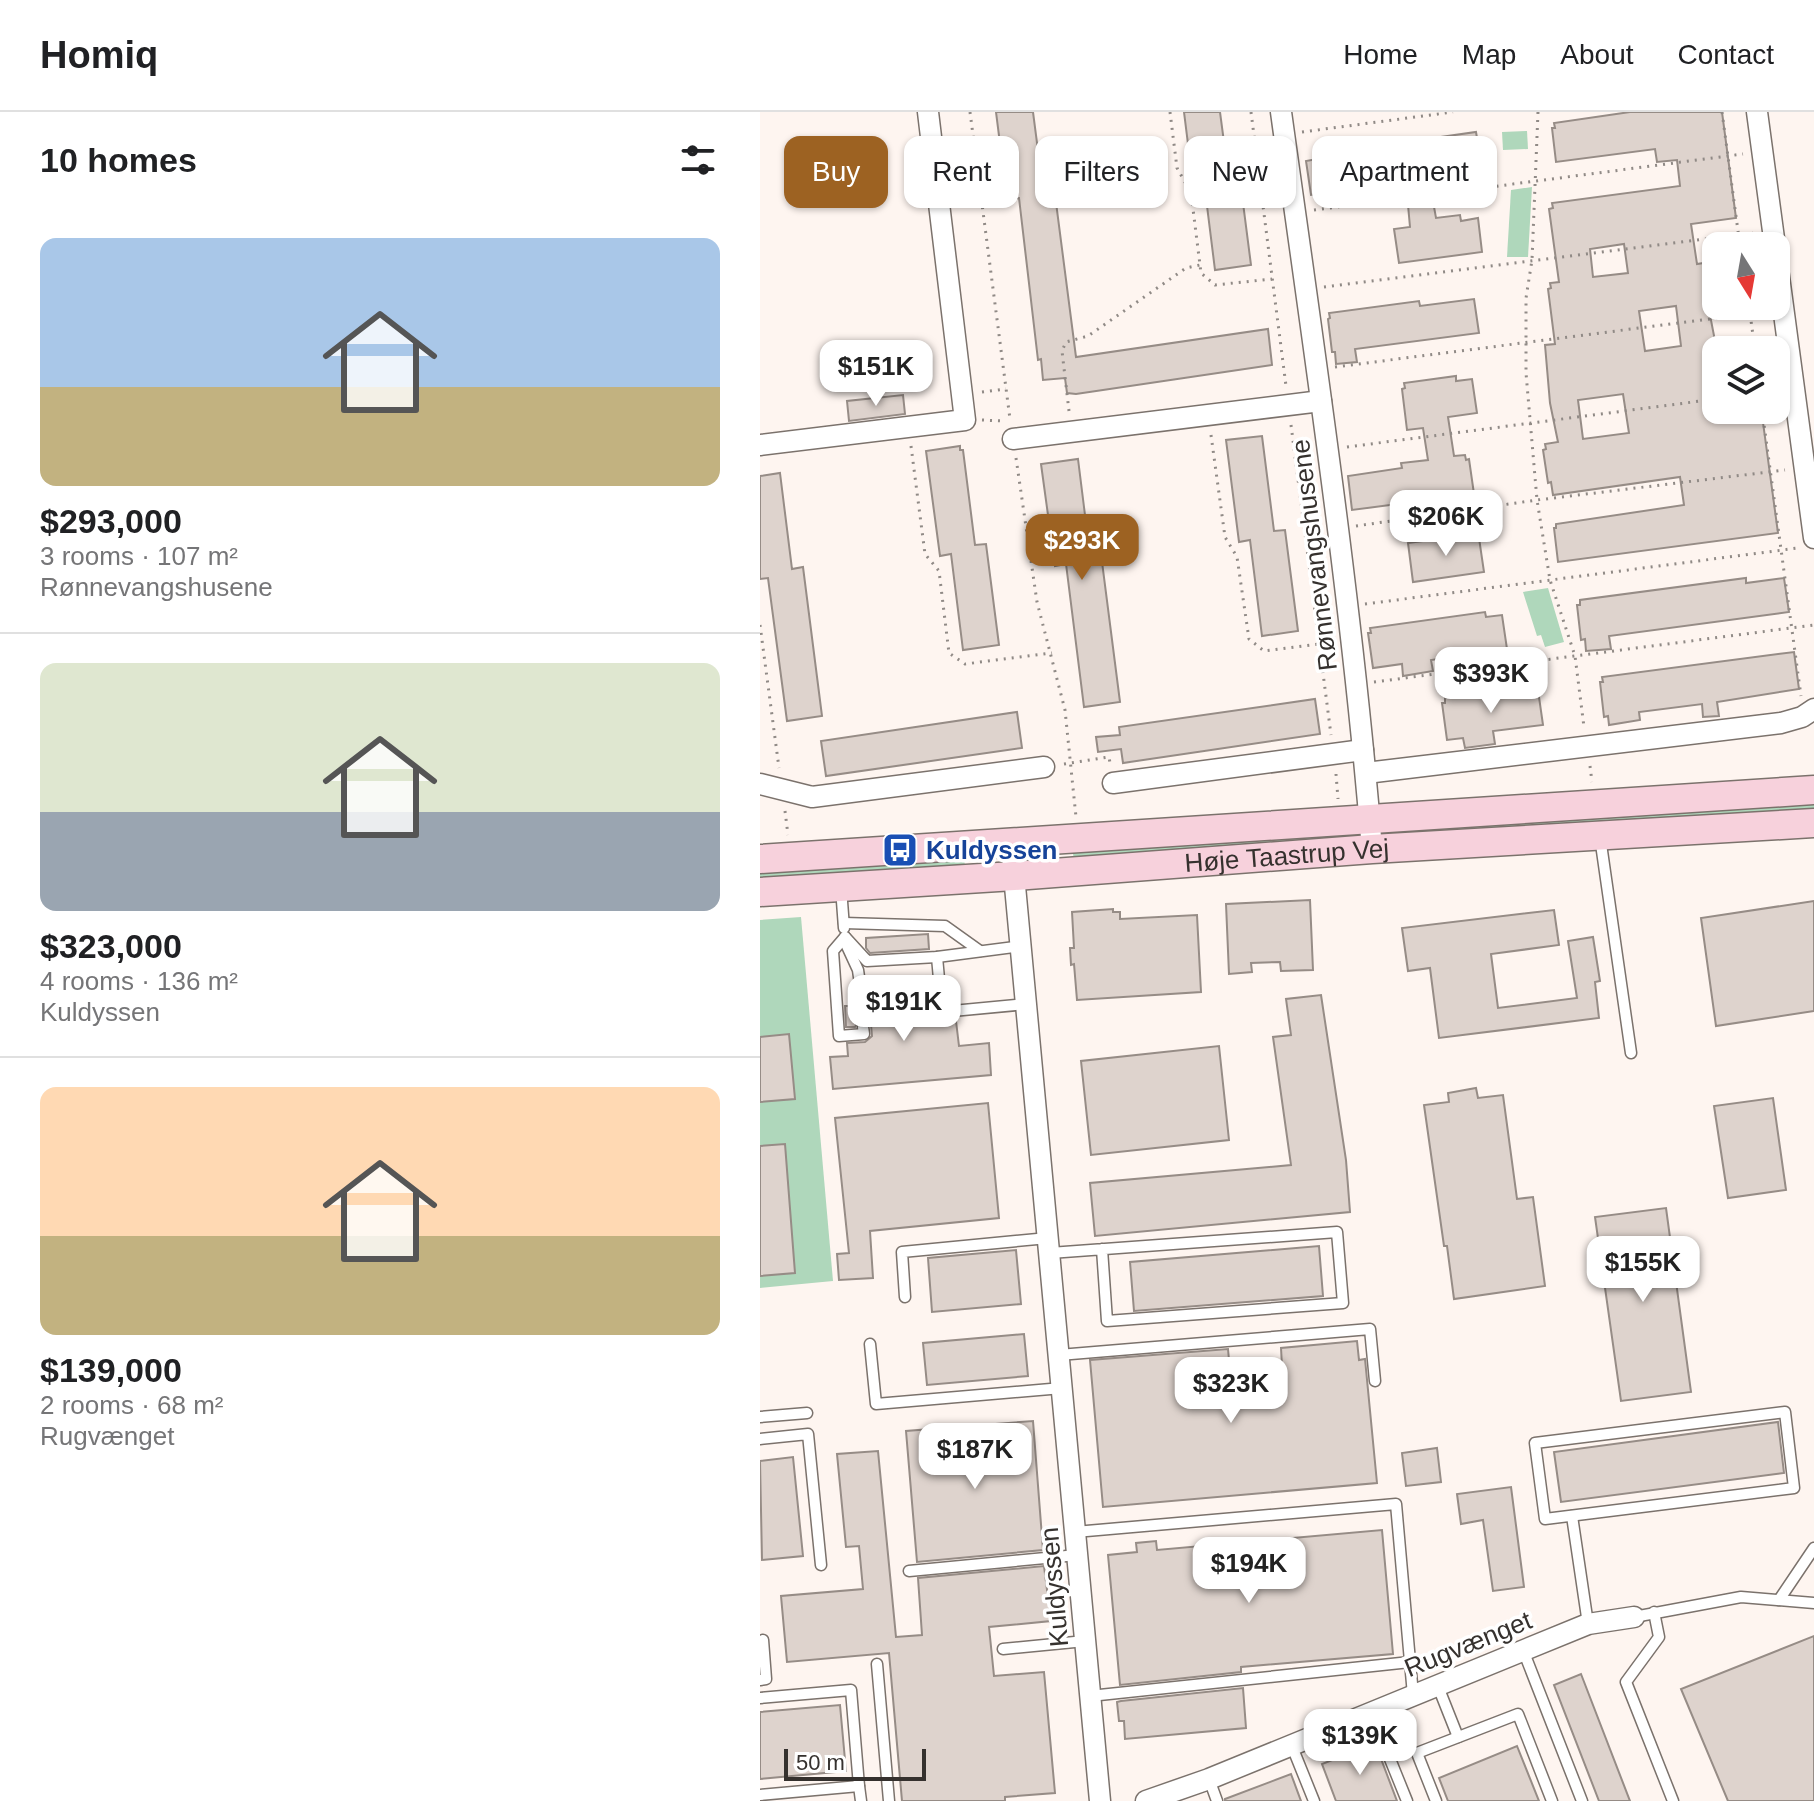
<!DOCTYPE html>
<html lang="en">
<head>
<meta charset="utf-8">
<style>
	:root { --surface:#fff; --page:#f2f2f2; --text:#202124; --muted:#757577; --line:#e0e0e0; --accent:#9d6222 }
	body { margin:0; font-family:Arial,sans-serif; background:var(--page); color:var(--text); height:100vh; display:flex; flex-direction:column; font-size:30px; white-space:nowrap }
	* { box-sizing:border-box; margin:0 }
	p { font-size:26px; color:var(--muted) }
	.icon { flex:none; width:44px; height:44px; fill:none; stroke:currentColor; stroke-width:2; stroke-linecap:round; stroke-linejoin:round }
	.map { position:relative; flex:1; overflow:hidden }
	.side { display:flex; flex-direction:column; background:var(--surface); width:760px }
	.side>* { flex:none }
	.guide { position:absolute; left:24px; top:24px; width:760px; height:72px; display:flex; gap:16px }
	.needle { width:52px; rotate:169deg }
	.buttons { position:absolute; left:942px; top:120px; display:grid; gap:16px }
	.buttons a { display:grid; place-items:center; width:88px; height:88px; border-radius:16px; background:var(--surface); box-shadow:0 2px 6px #0004; font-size:40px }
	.scale { position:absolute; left:24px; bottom:20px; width:142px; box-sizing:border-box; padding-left:8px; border:4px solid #35312e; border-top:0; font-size:22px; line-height:28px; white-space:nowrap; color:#35312e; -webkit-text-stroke:6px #fff; paint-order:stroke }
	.price { position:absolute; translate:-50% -68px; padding:0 18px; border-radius:16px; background:#fff; color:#222; font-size:26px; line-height:52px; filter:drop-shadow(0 2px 4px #0008) }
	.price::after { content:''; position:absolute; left:50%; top:48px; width:24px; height:18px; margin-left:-12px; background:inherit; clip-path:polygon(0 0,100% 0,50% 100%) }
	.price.current { background:var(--accent); color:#fff }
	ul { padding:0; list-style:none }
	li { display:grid; align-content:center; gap:16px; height:424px; padding:0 40px }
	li+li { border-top:2px solid var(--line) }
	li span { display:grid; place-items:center; height:248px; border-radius:16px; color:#555 }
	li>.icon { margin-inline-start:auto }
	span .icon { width:144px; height:144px; fill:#fffc; stroke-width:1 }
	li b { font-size:34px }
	h2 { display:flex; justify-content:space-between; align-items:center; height:96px; padding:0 40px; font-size:34px }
	.chip { padding:0 28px; border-radius:16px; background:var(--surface); box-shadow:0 2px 6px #0004; font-size:28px; line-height:72px }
	.chip.current { background:var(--accent); color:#fff }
	header { display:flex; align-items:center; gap:48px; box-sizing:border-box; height:112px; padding:0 40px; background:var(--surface); border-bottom:2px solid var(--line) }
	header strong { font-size:38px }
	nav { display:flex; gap:44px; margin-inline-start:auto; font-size:28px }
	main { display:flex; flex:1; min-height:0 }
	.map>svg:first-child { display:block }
	.green { fill:#afd7bb }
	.building { fill:#ded3cd; stroke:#968c86; stroke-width:2; fill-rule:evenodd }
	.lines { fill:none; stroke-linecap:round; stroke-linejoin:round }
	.lane-casing { stroke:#7b726c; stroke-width:13 }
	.street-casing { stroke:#7b726c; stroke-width:23 }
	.secondary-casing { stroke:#7b726c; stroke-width:31 }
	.path { stroke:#908a86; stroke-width:3; stroke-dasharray:2 6; stroke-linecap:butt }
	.lane { stroke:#fff; stroke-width:10 }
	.street { stroke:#fff; stroke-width:20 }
	.secondary { stroke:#f7d1dc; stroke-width:28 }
	.labels { text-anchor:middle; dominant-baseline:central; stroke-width:7; stroke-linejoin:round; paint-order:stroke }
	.street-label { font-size:26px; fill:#35312e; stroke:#fff }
	.transit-label { font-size:26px; font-weight:bold; fill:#164399; stroke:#fff; text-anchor:start }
</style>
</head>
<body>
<header>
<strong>Homiq</strong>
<nav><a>Home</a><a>Map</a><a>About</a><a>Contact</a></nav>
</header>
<main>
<section class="side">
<h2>10 homes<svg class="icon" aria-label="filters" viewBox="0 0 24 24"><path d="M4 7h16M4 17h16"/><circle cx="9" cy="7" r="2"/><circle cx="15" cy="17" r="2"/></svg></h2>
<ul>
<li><span style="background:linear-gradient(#a9c7e8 60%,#c2b280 0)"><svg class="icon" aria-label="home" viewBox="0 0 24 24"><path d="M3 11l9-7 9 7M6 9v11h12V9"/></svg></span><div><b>$293,000</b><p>3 rooms · 107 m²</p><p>Rønnevangshusene</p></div></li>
<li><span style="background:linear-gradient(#dfe7d0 60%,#9aa5b1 0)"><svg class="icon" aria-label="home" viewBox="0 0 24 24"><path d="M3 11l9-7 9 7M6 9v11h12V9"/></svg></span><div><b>$323,000</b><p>4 rooms · 136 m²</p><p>Kuldyssen</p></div></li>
<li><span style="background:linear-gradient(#ffd9b3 60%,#c2b280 0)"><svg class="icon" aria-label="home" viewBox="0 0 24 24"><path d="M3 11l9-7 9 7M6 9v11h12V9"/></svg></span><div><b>$139,000</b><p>2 rooms · 68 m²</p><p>Rugvænget</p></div></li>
</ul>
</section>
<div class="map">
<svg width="1054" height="1689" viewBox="0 0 1054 1689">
	<rect width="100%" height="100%" fill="#fef5f0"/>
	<!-- green -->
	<g class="green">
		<path d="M 767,19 L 768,37 L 743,38 L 742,20 Z"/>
		<path d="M 772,75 L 768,145 L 747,145 L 751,78 Z"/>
		<path d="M 788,476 L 804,530 L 785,535 L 781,523 L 777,524 L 763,480 Z"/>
		<path d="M 1054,688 L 1054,700 L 647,726 L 646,715 Z"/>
		<path d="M 585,719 L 585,730 L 314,747 L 312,737 Z"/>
		<path d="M 204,746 L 205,754 L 0,766 L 0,756 Z"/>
		<path d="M 41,805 L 73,1169 L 0,1176 L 0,808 Z"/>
	</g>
	<!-- building -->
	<g class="building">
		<path d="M 236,0 L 273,0 L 283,77 L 294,75 L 316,245 L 508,217 L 512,253 L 316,282 L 307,281 L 305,266 L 283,268 L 281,247 L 278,248 L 259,86 L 247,87 Z"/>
		<path d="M 424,0 L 460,0 L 467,53 L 478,52 L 491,153 L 455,158 L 443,62 L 432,64 Z"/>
		<path d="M 870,0 L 962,0 L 976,106 L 931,112 L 937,152 L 956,149 L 956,202 L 950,203 L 956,234 L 956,269 L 953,270 L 957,309 L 1002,303 L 1018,421 L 798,450 L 794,416 L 796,416 L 796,412 L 924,393 L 920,365 L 793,383 L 791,370 L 788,371 L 783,338 L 786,337 L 785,332 L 798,330 L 790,291 L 785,233 L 795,232 L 788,177 L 791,176 L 790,171 L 799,170 L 789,97 L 793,96 L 792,91 L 920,74 L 917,48 L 897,50 L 895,37 L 796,50 L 792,16 L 795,16 L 794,11 ZM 864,132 L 868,161 L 833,165 L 830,137 ZM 916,194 L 921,234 L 885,239 L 879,199 ZM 863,282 L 869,321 L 823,327 L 818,288 Z"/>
		<path d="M 716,20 L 717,26 L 720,26 L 724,59 L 669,67 L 676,106 L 700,103 L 701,109 L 718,106 L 722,140 L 639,151 L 634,117 L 650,115 L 647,82 L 614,87 L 612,75 L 551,83 L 546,49 L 563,46 L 562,42 Z"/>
		<path d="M 714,187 L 719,221 L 595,237 L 597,250 L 576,252 L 575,240 L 572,240 L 568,207 L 570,206 L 569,201 L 659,189 L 660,194 Z"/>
		<path d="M 696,264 L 696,269 L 712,267 L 717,301 L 688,305 L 694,344 L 705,343 L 706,348 L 709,347 L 714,382 L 592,398 L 588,364 L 642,356 L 641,351 L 668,348 L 663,316 L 647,318 L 642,277 L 645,276 L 644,271 Z"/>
		<path d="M 143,283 L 145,302 L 89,309 L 87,289 Z"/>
		<path d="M 502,324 L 514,419 L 525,418 L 538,519 L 502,524 L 490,428 L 479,430 L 466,328 Z"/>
		<path d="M 200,334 L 200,338 L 203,338 L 215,433 L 226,432 L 239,533 L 203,538 L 191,442 L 180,444 L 166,339 Z"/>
		<path d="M 318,347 L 330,443 L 341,442 L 360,590 L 324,595 L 306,452 L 295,454 L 281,352 Z"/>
		<path d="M 20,361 L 32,457 L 43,455 L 62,604 L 27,609 L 8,466 L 0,467 L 0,364 Z"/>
		<path d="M 715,422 L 715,427 L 719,426 L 724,460 L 653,470 L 648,431 Z"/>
		<path d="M 986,466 L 986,471 L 1024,466 L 1029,500 L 849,524 L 851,537 L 826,539 L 825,527 L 821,528 L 817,493 L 820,493 L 820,488 Z"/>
		<path d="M 725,500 L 726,505 L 742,503 L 747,537 L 671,548 L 673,559 L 643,564 L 642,552 L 613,556 L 608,521 L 611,521 L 610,516 Z"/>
		<path d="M 1034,540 L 1039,577 L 957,590 L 959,604 L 943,605 L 942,592 L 879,600 L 880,608 L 849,613 L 848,604 L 844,605 L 840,570 L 843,570 L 842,565 Z"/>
		<path d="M 774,574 L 775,579 L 778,578 L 783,613 L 733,619 L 735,632 L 705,636 L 703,626 L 687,628 L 682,591 L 685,591 L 685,586 Z"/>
		<path d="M 555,587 L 560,622 L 363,651 L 361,637 L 338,640 L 336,625 L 360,623 L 359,615 Z"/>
		<path d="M 257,600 L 262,636 L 66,664 L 61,629 Z"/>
		<path d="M 550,788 L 553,858 L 521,859 L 520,850 L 491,851 L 492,860 L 469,862 L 466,792 Z"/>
		<path d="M 1054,789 L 1054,899 L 956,914 L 941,806 Z"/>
		<path d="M 353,797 L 353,800 L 360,800 L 360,807 L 437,803 L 441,880 L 317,888 L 314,852 L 311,853 L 310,836 L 314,836 L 312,800 Z"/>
		<path d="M 794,798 L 799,833 L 731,842 L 738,896 L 817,886 L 808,829 L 833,825 L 840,869 L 835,870 L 839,906 L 679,926 L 670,856 L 648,859 L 642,816 Z"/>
		<path d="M 168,822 L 169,837 L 110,841 L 106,836 L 106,826 Z"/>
		<path d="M 165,872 L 168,911 L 196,909 L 199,934 L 229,931 L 231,963 L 73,977 L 70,945 L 88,944 L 87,931 L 105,930 L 112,924 L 111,913 L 105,907 L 99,908 L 95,915 L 86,915 L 85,894 L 93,894 L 92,879 L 101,887 L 108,883 L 109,876 Z"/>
		<path d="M 561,883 L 586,1048 L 590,1100 L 335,1124 L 330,1071 L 531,1053 L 513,925 L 531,923 L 526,887 Z"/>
		<path d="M 29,922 L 35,987 L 0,990 L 0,925 Z"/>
		<path d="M 459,934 L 469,1028 L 331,1043 L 321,949 Z"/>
		<path d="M 716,976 L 718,986 L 743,983 L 757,1087 L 773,1085 L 785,1174 L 694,1187 L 687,1134 L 684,1134 L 664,993 L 689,990 L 688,981 Z"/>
		<path d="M 1013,986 L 1026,1078 L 968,1086 L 954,994 Z"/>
		<path d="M 228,991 L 239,1106 L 110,1119 L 113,1166 L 79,1168 L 77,1142 L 89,1141 L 75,1006 Z"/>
		<path d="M 25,1032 L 35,1161 L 0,1164 L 0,1034 Z"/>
		<path d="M 906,1096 L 931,1280 L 861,1289 L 835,1105 Z"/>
		<path d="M 559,1134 L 563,1184 L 374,1199 L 370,1150 Z"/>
		<path d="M 256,1138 L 261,1192 L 172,1200 L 168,1146 Z"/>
		<path d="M 264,1222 L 268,1264 L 167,1273 L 163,1231 Z"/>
		<path d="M 597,1229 L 599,1248 L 605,1247 L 617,1371 L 343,1395 L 330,1248 L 468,1237 L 470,1259 L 522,1254 L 521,1236 Z"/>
		<path d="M 273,1309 L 283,1438 L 157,1450 L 146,1319 Z"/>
		<path d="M 1018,1310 L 1024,1361 L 801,1390 L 794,1340 Z"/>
		<path d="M 677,1336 L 681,1370 L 646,1374 L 642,1341 Z"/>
		<path d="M 118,1339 L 136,1525 L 162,1523 L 158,1466 L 284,1454 L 291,1509 L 229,1515 L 234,1564 L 284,1560 L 295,1681 L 245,1685 L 245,1689 L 142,1689 L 129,1541 L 27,1550 L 21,1484 L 103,1477 L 99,1434 L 86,1435 L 77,1342 Z"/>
		<path d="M 33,1345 L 43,1444 L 2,1448 L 0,1349 Z"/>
		<path d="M 751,1375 L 764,1475 L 733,1479 L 723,1408 L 701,1412 L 697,1382 Z"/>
		<path d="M 622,1418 L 633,1542 L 481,1555 L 481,1560 L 360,1573 L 348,1443 L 377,1440 L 376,1431 L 396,1429 L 397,1438 Z"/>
		<path d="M 1054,1524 L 1054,1689 L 968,1689 L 921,1577 Z"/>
		<path d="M 821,1562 L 870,1689 L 839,1689 L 794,1573 Z"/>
		<path d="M 483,1576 L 486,1616 L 365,1627 L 364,1609 L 359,1609 L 357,1590 L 361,1589 Z"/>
		<path d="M 80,1593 L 86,1659 L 0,1667 L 0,1600 Z"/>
		<path d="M 615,1631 L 637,1689 L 576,1689 L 562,1652 Z"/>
		<path d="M 757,1634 L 779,1689 L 688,1689 L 679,1666 Z"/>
		<path d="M 531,1662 L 541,1689 L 465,1689 L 465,1687 Z"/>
	</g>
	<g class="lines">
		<defs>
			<g id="lane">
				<path d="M 840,725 L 871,941"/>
				<path d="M 81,776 L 84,816"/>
				<path d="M 84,811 L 185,814 L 220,839"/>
				<path d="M 85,825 L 107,849 L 177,845 L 262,834"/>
				<path d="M 85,825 L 73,839 L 79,924 L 104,922 L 103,915"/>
				<path d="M 86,832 L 98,858 L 101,879"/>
				<path d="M 177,845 L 182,900 L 267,892"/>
				<path d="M 290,1141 L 577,1120 L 583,1191 L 347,1209 L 342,1137"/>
				<path d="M 145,1185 L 142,1140 L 288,1126"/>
				<path d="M 110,1232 L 116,1292 L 302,1276"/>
				<path d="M 299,1243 L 610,1217 L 615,1269"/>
				<path d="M 1025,1300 L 1034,1376 L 785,1407 L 775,1331 Z"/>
				<path d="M 0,1305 L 47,1301"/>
				<path d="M 0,1327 L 48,1322 L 61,1453"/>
				<path d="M 812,1404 L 828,1512"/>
				<path d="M 315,1420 L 636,1392 L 653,1583"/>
				<path d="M 149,1459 L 317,1443"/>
				<path d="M 1019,1488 L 1054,1436"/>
				<path d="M 894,1500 L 899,1525 L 866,1570 L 913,1689"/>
				<path d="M 874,1505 L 981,1485 L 1054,1491"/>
				<path d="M 243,1537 L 325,1529"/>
				<path d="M 763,1538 L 822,1689"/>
				<path d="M 117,1552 L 129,1689"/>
				<path d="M 0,1568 L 6,1567 L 3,1528"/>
				<path d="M 677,1572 L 698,1625"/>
				<path d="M 330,1584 L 650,1550"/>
				<path d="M 0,1586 L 91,1578 L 99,1674 L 0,1683"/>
				<path d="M 611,1600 L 647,1689"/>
				<path d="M 531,1632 L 554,1689"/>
				<path d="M 449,1667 L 457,1689"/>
				<path d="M 99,1674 L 101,1689"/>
				<path d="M 676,1689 L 657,1641 L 758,1602 L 792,1689"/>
			</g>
			<g id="street">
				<path d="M 521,0 C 555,245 592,491 612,737"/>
				<path d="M 997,0 L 1015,134"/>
				<path d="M 1016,142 L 1054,426"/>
				<path d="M 253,327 L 561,289"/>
				<path d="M 0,333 L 205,308 L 168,0"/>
				<path d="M 606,661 L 1021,611 L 1042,605 L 1054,597"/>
				<path d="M 353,671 L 603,638"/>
				<path d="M 0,672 L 52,685 L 284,655"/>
				<path d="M 251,731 L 340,1689"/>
				<path d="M 386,1689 L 449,1667 L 828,1512 L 874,1505"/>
			</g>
			<g id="secondary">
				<path d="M 0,747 L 1054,678"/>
				<path id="s1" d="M 0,780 L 254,764 L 612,737 L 1054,711"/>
			</g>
		</defs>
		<!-- lane casing -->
		<use href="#lane" class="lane-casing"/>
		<!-- street casing -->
		<use href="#street" class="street-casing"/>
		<!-- secondary casing -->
		<use href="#secondary" class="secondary-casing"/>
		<!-- path -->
		<g class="path">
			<path d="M 210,0 L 250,307"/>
			<path d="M 410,0 L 417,56 L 431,81 L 441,161 L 455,173 L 512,167"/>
			<path d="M 491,0 L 526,274"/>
			<path d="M 778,0 L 772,148 L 766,186 L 766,261 L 777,388 L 790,468 L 815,544 L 824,615"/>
			<path d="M 962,0 L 980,134"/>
			<path d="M 542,20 L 693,0"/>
			<path d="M 554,98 L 983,42"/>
			<path d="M 564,175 L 993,121"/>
			<path d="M 989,194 L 995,238"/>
			<path d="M 575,255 L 1004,200"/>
			<path d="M 222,280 L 246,277"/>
			<path d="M 1002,298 L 1041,584"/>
			<path d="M 309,299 L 302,239 L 306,230 L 328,224 L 426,156 L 440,153"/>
			<path d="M 222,308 L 243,309"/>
			<path d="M 531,313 L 571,623"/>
			<path d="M 451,323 L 465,425 L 477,445 L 489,527 L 504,539 L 559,532"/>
			<path d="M 151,334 L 165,442 L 179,459 L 189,541 L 205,552 L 292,541"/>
			<path d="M 587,335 L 956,287"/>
			<path d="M 256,346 L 277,490 L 305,598 L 316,705"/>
			<path d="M 596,414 L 777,388 L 1025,358"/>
			<path d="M 605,492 L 1038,436"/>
			<path d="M 0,513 L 19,656"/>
			<path d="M 614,570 L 1054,513"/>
			<path d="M 304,652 L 349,645 L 350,651"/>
			<path d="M 830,654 L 832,670"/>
			<path d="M 576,662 L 578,687"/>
			<path d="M 25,699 L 28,723"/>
			<path d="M 117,874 L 165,870"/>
		</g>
		<!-- lane -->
		<use href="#lane" class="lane"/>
		<!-- street -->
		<use href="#street" class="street"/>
		<!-- secondary -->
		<use href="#secondary" class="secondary"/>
	</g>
	<!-- icons -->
	<defs>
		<symbol id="bus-square" viewBox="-11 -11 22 22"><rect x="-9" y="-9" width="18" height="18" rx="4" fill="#1a4fb4" stroke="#fff"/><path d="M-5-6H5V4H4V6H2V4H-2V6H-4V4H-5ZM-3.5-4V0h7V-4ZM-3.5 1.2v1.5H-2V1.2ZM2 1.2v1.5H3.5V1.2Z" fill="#fff"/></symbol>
	</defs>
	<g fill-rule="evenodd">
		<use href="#bus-square" x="120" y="718" width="40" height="40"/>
	</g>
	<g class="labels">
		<!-- street labels -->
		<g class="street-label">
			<text transform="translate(554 443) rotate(-97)">Rønnevangshusene</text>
			<text stroke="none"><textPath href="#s1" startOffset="528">Høje Taastrup Vej</textPath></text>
			<text transform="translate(294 1475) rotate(-95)">Kuldyssen</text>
			<text transform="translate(708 1532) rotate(-22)">Rugvænget</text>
		</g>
		<!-- transit labels -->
		<g class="transit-label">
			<text x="166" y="738">Kuldyssen</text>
		</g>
	</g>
</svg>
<div class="buttons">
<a><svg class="needle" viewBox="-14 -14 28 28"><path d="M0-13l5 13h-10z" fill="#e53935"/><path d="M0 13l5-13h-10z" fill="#757577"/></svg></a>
<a><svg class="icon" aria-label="layers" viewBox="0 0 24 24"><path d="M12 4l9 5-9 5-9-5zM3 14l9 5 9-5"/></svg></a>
</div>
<div class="scale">50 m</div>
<b class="price" style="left:116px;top:296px">$151K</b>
<b class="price" style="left:686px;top:446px">$206K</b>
<b class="price current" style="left:322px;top:470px">$293K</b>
<b class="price" style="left:731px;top:603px">$393K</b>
<b class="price" style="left:144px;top:931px">$191K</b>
<b class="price" style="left:883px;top:1192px">$155K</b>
<b class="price" style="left:471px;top:1313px">$323K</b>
<b class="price" style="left:215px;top:1379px">$187K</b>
<b class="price" style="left:489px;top:1493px">$194K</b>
<b class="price" style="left:600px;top:1665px">$139K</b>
<div class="guide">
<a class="chip current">Buy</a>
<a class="chip">Rent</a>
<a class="chip">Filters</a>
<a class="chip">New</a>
<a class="chip">Apartment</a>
</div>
</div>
</main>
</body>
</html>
